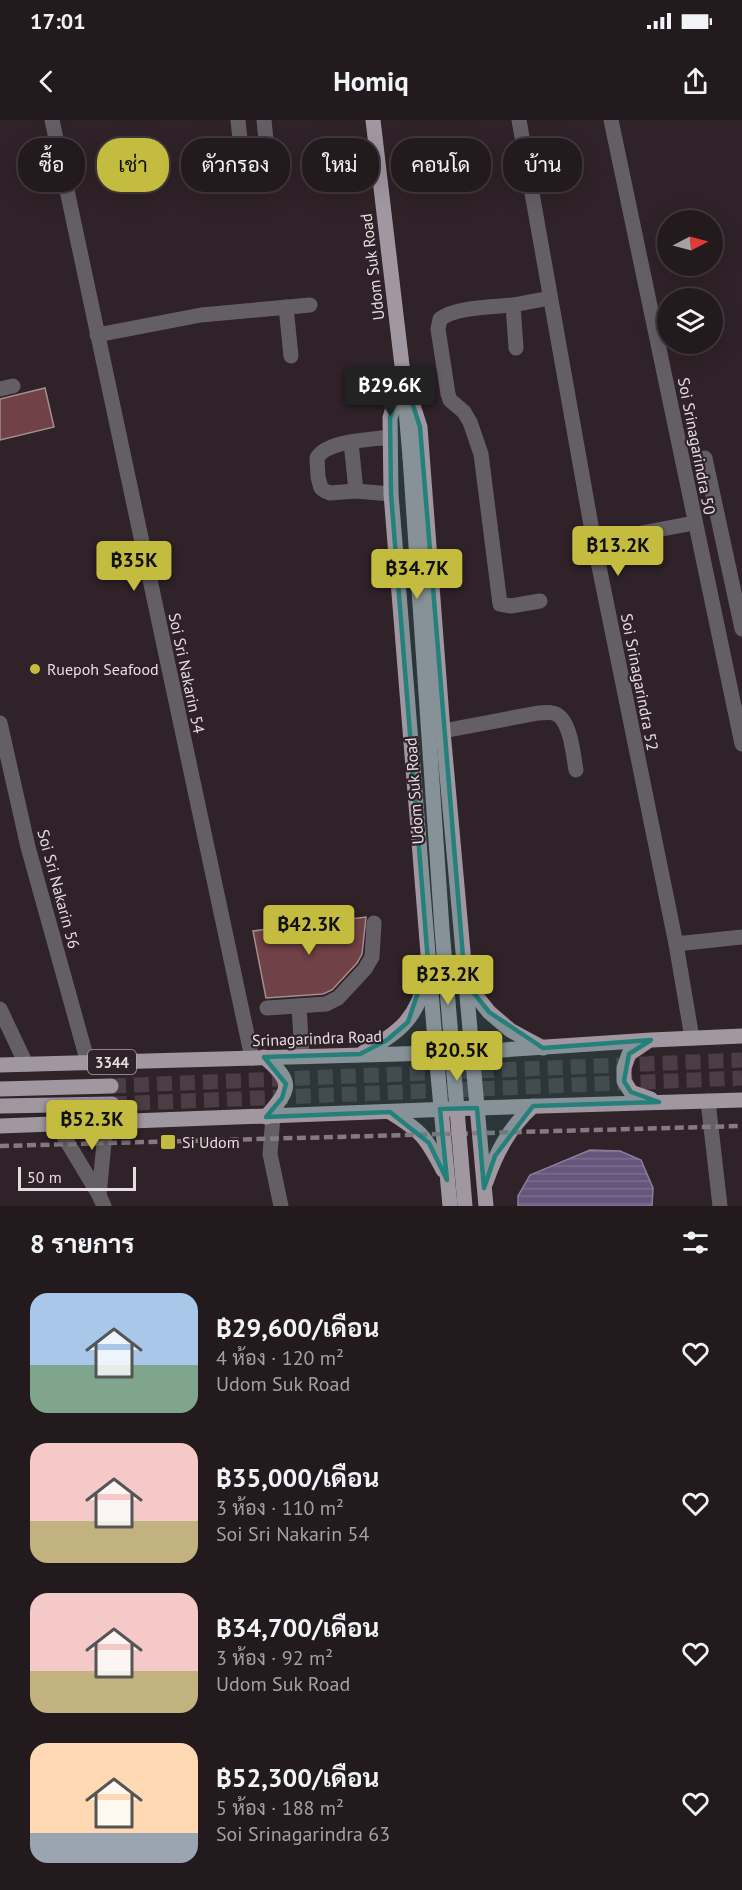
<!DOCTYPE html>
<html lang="th">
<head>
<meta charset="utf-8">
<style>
	:root { --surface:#231a1e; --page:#2b2327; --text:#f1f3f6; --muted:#a3a1a4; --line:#40383c; --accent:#c4bc3e }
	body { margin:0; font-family:"PT Sans",Sarabun,sans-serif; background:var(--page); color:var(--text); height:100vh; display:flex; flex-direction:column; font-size:22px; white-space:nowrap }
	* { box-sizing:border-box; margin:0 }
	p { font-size:20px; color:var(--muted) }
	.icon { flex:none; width:33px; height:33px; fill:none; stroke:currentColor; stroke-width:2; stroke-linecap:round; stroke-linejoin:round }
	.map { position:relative; height:1086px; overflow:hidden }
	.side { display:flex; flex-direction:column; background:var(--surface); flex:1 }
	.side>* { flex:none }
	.hud { position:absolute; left:18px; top:18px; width:706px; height:54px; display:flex; gap:12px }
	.needle { width:39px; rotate:84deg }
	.fabs { position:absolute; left:657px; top:90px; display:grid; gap:12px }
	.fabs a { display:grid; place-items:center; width:66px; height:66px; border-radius:50%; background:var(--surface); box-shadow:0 6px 24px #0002,0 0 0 2px var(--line); font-size:30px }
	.scale { position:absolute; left:18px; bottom:15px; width:118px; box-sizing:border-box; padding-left:6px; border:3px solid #e6dde1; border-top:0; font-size:16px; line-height:21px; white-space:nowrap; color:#e6dde1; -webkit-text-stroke:4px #2f2228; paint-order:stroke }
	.price { position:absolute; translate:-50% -51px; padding:0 14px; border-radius:6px; background:var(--accent); color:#111; font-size:20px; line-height:39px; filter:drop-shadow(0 2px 3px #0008) }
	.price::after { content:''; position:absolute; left:50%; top:36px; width:18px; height:14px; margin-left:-9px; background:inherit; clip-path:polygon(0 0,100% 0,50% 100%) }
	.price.on { background:#222; color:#fff }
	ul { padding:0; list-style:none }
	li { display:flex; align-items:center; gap:18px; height:150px; padding:0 30px }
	li span { display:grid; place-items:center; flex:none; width:168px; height:120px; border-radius:18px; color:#555 }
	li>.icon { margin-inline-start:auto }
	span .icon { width:72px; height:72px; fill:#fffc; stroke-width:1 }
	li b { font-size:26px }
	h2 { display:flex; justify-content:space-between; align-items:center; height:72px; padding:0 30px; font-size:26px }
	.tag { padding:0 21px; border-radius:24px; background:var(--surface); box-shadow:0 6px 24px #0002,0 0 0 2px var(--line); font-size:21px; line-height:54px }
	.tag.on { background:var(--accent); color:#111 }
	.status { display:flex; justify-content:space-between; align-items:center; height:42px; padding:0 30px; background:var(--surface); direction:ltr }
	.status svg { height:16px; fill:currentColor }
	header { display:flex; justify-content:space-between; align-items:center; height:78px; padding:0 30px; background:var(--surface); font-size:27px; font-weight:700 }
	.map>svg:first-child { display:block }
	.water { fill:url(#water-rules); stroke:#8c7e9a; stroke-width:1.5 }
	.building { fill:#704146; stroke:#a18f90; stroke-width:1.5 }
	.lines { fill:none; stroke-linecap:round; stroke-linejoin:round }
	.major-tunnel { stroke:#4a3e44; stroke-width:15; stroke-dasharray:15 8; stroke-linecap:butt }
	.minor { stroke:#645f64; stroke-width:15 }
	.major { stroke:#a197a1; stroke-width:15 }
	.rail { stroke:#857a7f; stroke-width:4.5; stroke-dasharray:9 4.5; stroke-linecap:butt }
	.major-bridge { stroke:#a197a1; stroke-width:15 }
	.marked { fill:#24807a; fill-opacity:0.2; stroke:#24807a; stroke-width:4.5; stroke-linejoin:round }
	.poi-dot { fill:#c4bc3e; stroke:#2f2228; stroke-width:2 }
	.labels { text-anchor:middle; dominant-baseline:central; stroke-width:4.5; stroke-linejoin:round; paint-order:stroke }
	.shield { fill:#2f2228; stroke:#afa5aa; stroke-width:1.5 }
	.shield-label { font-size:15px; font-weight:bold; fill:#e6dde1 }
	.street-label { font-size:16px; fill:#e6dde1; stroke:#2f2228 }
	.poi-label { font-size:16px; fill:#e6dde1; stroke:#2f2228; text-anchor:start }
</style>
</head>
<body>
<div class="status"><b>17:01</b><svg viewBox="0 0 49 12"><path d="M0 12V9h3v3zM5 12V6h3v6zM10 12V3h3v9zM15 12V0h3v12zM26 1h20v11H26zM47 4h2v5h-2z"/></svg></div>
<header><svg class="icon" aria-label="back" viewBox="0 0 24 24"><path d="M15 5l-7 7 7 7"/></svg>Homiq<svg class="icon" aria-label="share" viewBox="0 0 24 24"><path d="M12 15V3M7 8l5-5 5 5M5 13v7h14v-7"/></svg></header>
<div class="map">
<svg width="742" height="1086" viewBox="0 0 742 1086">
	<defs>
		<pattern id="water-rules" width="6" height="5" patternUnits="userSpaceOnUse" patternTransform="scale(1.5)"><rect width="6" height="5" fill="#66557c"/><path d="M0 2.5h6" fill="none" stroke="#7c6d8e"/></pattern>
	</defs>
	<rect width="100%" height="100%" fill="#2f2228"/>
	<!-- water -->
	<path class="water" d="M 590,1030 L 620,1031 L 641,1040 L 653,1068 L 652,1086 L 518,1086 L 518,1076 L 530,1055 Z"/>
	<!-- building -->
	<g class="building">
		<path d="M 45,268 L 54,307 L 0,320 L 0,279 Z"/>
		<path d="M 366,797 L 362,834 L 357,843 L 332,870 L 323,874 L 266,878 L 253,811 Z"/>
	</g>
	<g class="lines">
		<!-- major-tunnel -->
		<g class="major-tunnel">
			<path d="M 111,966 L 742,940"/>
			<path d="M 112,984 L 742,958"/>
		</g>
		<!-- minor -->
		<g class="minor">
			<path d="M 52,0 L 252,938"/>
			<path d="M 238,0 L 244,60"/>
			<path d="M 264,0 L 269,51"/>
			<path d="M 519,0 L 594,422 L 676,824 L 692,918"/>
			<path d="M 611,0 L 742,624"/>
			<path d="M 513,185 C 492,187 456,187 440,199 L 438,209 L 448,274 L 450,280 L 464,292 L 470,302 L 481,334 L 500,484 L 511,486 L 540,481"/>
			<path d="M 286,187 L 291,236"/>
			<path d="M 97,215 L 201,195 L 310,185"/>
			<path d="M 516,228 L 513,185 L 550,178"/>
			<path d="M 0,269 L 13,266"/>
			<path d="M 390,317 C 371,320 327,320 317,338 L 318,357 L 321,368 L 325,371 L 330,373 L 356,371 L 391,374"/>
			<path d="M 351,322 L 356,371"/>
			<path d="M 705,338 L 742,509"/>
			<path d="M 594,422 L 694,403"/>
			<path d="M 0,603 L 28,727 L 88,943"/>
			<path d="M 443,611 L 538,593 C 542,593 548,592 553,593 C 571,597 573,635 576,650"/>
			<path d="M 676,824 L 742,817"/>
			<path d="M 299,886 L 302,936"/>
			<path d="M 267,888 L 326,884 L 338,878 L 365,849 L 372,837 L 374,803"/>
			<path d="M 0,889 L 26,944"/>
			<path d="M 708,981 L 720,1086"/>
			<path d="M 273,996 L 270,1034 L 281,1086"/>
			<path d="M 57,1005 L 99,1075 L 104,1086"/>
			<path d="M 99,1075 L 106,1002"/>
		</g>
		<!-- major -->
		<g class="major">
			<path d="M 373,0 L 403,254 L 410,337"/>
			<path d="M 403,254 L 420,307 L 443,611 L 486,1086"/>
			<path d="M 403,254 L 390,298 L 391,374 L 436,933 L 450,1086"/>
			<path d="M 465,862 L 489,892 L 510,910 L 543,928"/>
			<path d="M 648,921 L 629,934 L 624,948 L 624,961 L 631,972 L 651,979"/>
			<path d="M 364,932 C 399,913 418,898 426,857"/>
			<path d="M 264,937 C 295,963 290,969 266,997"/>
			<path d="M 0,945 L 471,932 L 651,920 L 742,916"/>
			<path d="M 0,969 L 111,966"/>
			<path d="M 0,986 L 112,984"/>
			<path d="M 390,992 C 421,1011 426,1017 443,1050"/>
			<path d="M 0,1006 L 477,988 L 742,980"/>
			<path d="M 486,1062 C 496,1033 509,1008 533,986"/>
		</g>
		<!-- rail -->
		<path class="rail" d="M 0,1026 L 742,1006"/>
		<!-- major-bridge -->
		<path class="major-bridge" d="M 410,337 L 442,809 L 465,1086"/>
	</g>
	<!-- marked area -->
	<path class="marked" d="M 403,254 L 420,307 L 465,862 L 489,892 L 543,928 L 651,920 L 629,934 L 624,961 L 631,972 L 659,982 L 533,986 L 495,1036 L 484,1068 L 477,988 L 440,989 L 447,1060 L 429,1023 L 390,992 L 266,997 L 282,978 L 286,964 L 264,937 L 360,934 L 387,920 L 408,902 L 428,842 L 391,374 L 390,298 Z"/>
	<!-- markers -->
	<g class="poi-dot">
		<circle cx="35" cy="549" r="6"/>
		<rect x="160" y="1014" width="16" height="16" rx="3"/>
	</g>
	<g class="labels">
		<!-- shield labels -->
		<rect class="shield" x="88" y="930" width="48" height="24" rx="4.5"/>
		<g class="shield-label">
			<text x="112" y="942">3344</text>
		</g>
		<!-- street labels -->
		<g class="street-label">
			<text transform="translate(372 147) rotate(-97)">Udom Suk Road</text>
			<text transform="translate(697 326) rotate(79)">Soi Srinagarindra 50</text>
			<text transform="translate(187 553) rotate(78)">Soi Sri Nakarin 54</text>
			<text transform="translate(640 562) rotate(79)">Soi Srinagarindra 52</text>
			<text transform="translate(414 671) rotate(-94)">Udom Suk Road</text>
			<text transform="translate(59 769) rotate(75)">Soi Sri Nakarin 56</text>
			<text transform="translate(317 918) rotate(-2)">Srinagarindra Road</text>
		</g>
		<!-- poi labels -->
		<g class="poi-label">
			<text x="47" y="549">Ruepoh Seafood</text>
			<text x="182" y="1022">Si Udom</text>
		</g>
	</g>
</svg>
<div class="fabs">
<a><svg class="needle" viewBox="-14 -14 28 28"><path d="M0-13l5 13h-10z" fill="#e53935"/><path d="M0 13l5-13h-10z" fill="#a3a1a4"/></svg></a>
<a><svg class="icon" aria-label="layers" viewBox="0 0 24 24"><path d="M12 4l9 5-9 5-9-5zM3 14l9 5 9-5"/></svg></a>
</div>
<div class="scale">50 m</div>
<b class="price on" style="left:390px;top:297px">฿29.6K</b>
<b class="price" style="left:618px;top:457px">฿13.2K</b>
<b class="price" style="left:134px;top:472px">฿35K</b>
<b class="price" style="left:417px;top:480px">฿34.7K</b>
<b class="price" style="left:309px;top:836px">฿42.3K</b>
<b class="price" style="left:448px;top:886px">฿23.2K</b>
<b class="price" style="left:457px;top:962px">฿20.5K</b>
<b class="price" style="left:92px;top:1031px">฿52.3K</b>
<div class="hud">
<a class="tag">ซื้อ</a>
<a class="tag on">เช่า</a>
<a class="tag">ตัวกรอง</a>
<a class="tag">ใหม่</a>
<a class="tag">คอนโด</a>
<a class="tag">บ้าน</a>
</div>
</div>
<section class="side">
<h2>8 รายการ<svg class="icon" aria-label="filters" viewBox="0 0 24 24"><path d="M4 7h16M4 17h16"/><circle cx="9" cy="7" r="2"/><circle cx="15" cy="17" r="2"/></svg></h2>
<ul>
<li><span style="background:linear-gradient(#a9c7e8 60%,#7fa58c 0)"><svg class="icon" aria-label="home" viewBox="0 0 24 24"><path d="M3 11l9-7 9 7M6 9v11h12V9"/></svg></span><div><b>฿29,600/เดือน</b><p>4 ห้อง · 120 m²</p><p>Udom Suk Road</p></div><svg class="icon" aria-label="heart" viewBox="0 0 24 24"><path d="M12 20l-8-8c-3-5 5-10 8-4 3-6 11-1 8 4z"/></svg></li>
<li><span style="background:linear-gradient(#f6c9c9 65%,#c2b280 0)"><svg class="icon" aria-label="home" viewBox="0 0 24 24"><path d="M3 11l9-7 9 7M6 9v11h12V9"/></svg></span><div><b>฿35,000/เดือน</b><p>3 ห้อง · 110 m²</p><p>Soi Sri Nakarin 54</p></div><svg class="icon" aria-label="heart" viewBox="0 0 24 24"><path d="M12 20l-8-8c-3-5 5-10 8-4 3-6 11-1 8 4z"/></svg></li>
<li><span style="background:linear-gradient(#f6c9c9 65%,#c2b280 0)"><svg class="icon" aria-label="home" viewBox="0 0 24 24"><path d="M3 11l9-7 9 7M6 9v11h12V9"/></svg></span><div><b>฿34,700/เดือน</b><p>3 ห้อง · 92 m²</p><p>Udom Suk Road</p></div><svg class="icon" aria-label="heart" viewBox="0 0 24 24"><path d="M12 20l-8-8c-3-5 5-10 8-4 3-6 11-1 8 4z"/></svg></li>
<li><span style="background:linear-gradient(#ffd9b3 75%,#9aa5b1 0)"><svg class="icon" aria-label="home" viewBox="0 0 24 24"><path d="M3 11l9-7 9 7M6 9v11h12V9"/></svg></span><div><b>฿52,300/เดือน</b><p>5 ห้อง · 188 m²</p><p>Soi Srinagarindra 63</p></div><svg class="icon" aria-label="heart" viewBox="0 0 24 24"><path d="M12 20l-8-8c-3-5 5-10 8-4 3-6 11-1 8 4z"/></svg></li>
</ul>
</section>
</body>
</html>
